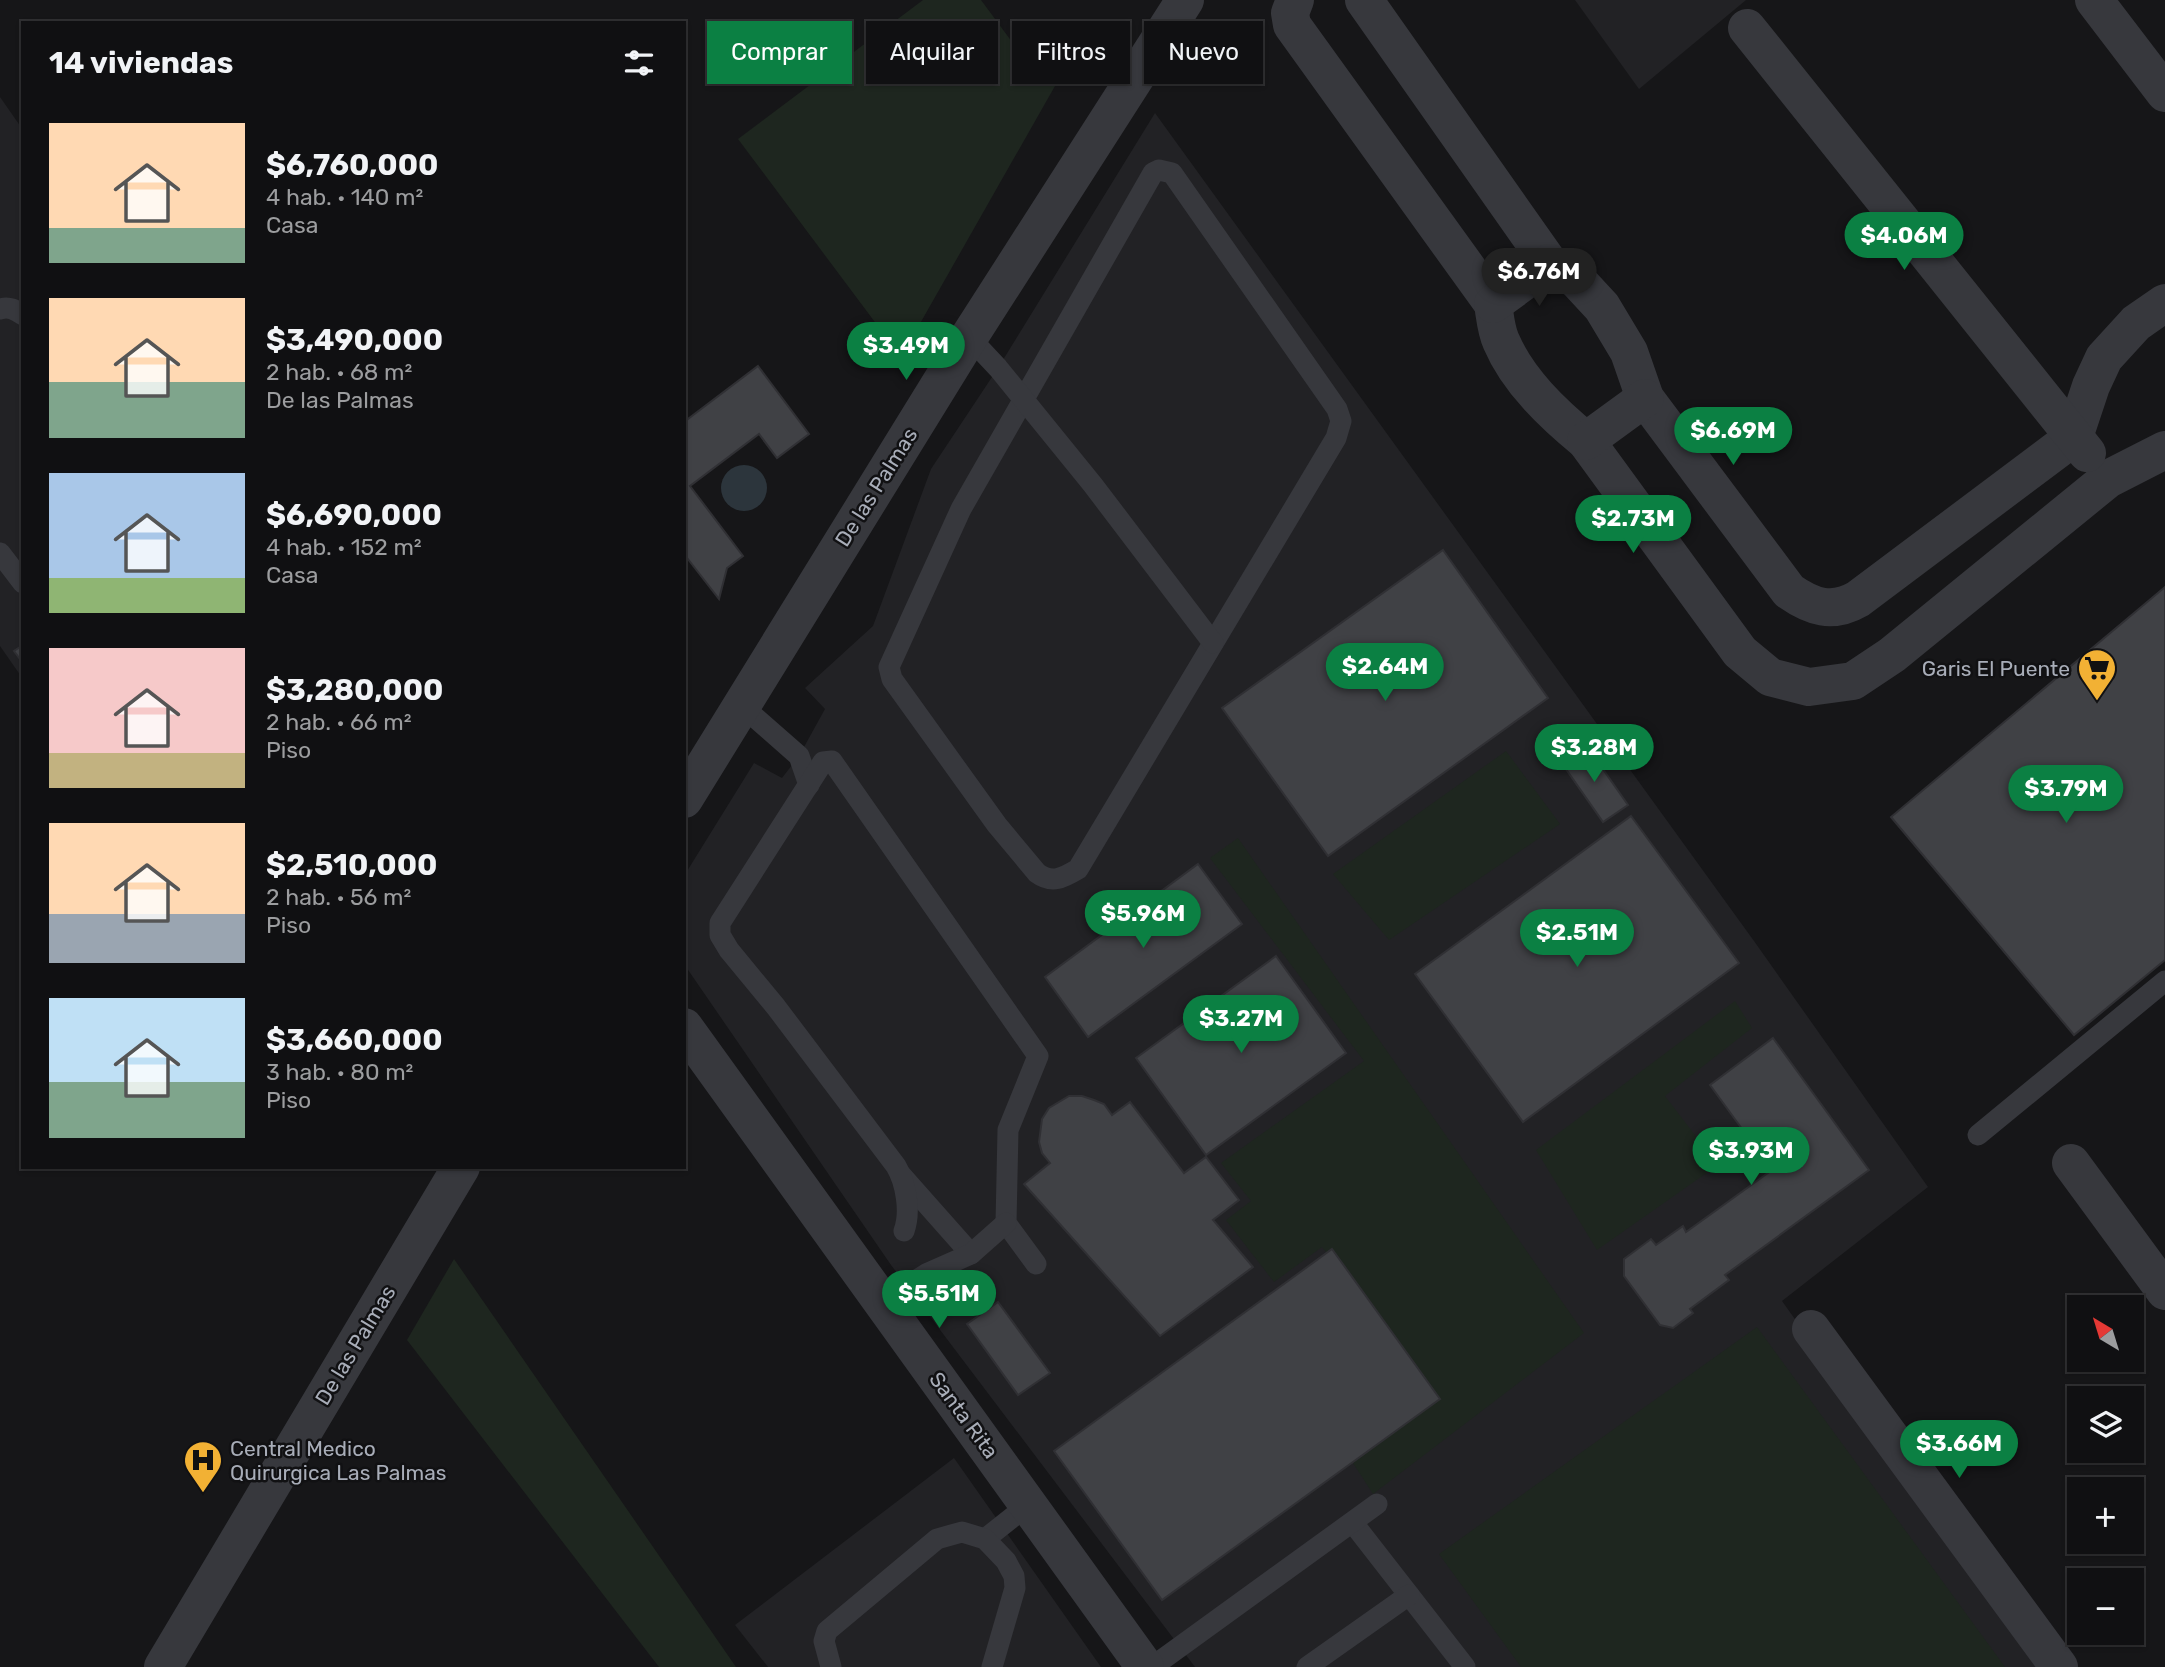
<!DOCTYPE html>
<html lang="es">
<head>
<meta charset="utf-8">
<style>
	:root { --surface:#101012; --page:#19191b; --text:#f1f3f6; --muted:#9c9d9f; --line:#303032; --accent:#0b8043 }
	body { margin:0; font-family:Rubik,sans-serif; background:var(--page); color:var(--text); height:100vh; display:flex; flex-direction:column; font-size:26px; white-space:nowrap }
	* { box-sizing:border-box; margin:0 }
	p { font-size:23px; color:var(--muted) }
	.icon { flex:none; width:38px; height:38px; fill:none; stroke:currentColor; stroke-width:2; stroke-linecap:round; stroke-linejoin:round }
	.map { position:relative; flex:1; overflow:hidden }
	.details { position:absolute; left:21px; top:21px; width:665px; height:1148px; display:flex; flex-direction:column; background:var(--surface); border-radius:0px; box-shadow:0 2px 5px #0004,0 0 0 2px var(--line) }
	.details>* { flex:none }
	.banner { position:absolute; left:707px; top:21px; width:665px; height:63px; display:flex; gap:14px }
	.needle { width:46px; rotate:322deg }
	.controls { position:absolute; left:2067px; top:1295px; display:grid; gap:14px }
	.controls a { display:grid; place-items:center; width:77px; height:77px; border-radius:0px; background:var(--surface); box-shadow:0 2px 5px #0004,0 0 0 2px var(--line); font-size:35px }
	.price { position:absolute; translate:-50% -60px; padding:0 16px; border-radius:24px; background:var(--accent); color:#fff; font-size:23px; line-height:46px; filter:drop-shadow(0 2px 4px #0008) }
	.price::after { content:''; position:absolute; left:50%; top:42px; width:21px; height:16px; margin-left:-10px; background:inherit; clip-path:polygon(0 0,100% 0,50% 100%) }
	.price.active { background:#222; color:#fff }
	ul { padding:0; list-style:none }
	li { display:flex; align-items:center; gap:21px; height:175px; padding:0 28px }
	li span { display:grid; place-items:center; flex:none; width:196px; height:140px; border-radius:0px; color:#555 }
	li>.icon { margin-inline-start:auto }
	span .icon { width:84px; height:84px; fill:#fffc; stroke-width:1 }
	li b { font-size:30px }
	h2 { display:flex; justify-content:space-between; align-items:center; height:84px; padding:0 28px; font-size:30px }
	.pill { padding:0 24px; border-radius:0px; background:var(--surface); box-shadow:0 2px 5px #0004,0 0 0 2px var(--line); font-size:24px; line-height:63px }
	.pill.active { background:var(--accent); color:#fff }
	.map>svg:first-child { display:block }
	.built { fill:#222225 }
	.green { fill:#1e261f }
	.water { fill:#2c353c }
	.building { fill:#404145; stroke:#303034; stroke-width:2 }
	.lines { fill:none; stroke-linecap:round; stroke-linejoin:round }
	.service { stroke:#37383d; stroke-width:21 }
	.minor { stroke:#37383d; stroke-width:38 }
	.tertiary { stroke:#37383d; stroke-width:38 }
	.labels { text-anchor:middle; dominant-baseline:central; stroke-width:5; stroke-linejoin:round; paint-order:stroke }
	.street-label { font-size:21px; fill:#a8adb8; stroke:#111113 }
	.poi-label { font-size:21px; fill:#a8adb8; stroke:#111113; text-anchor:end }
</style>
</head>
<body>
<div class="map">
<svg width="2165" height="1667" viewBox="0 0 2165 1667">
	<rect width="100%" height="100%" fill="#161618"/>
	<!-- built -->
	<g class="built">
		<path d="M 1575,0 L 1746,0 L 1639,89 Z"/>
		<path d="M 0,97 L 23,130 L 23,679 L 0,646 Z"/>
		<path d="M 1155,113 L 1754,941 L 1928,1187 L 1782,1301 L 2043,1667 L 1195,1667 L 891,1265 L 684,964 L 684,876 L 754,763 L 782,778 L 799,756 L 825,709 L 805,688 L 873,626 L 931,469 L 998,368 Z"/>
		<path d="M 954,1458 L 1101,1667 L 768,1667 L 735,1625 Z"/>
	</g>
	<!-- green -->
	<g class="green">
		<path d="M 923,0 L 981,0 L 1015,46 L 1033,37 L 1055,86 L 901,357 L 738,139 Z"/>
		<path d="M 1506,751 L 1560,824 L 1389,940 L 1333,874 Z"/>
		<path d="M 1238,838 L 1584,1333 L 1373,1494 L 1353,1463 L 1440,1399 L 1322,1247 L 1274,1282 L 1226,1220 L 1251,1201 L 1221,1163 L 1364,1061 L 1210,858 Z"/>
		<path d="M 1735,1001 L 1752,1028 L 1665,1096 L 1718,1165 L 1597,1250 L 1536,1150 Z"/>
		<path d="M 454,1259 L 736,1667 L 659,1667 L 407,1340 Z"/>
		<path d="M 1757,1327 L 2005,1667 L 1521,1667 L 1439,1554 Z"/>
	</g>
	<!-- water -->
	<circle class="water" cx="744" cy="488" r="23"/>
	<!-- building -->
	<g class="building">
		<path d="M 758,366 L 809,434 L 777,458 L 759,434 L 690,486 L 743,556 L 727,568 L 719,599 L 684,554 L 684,422 Z"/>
		<path d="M 1443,550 L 1548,698 L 1328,856 L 1222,708 Z"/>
		<path d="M 2165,587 L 2165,960 L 2074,1035 L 1891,817 Z"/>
		<path d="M 23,645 L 23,663 L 14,651 Z"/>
		<path d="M 1586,745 L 1628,805 L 1603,822 L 1561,762 Z"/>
		<path d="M 1631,816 L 1739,963 L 1523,1122 L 1415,974 Z"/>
		<path d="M 1198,864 L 1242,924 L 1088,1037 L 1045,977 Z"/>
		<path d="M 1276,956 L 1346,1053 L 1206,1155 L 1136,1058 Z"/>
		<path d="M 1773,1038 L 1869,1170 L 1725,1275 L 1729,1280 L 1690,1309 L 1693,1313 L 1673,1328 L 1660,1325 L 1624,1276 L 1624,1259 L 1651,1239 L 1656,1245 L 1683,1226 L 1686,1232 L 1772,1170 L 1710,1085 Z"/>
		<path d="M 1069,1096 L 1082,1096 L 1094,1100 L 1104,1104 L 1112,1115 L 1130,1102 L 1184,1173 L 1206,1157 L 1239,1200 L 1213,1220 L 1253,1267 L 1160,1336 L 1024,1184 L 1050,1163 L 1042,1153 L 1039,1142 L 1042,1119 L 1049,1108 Z"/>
		<path d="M 1332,1249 L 1440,1399 L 1162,1600 L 1054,1451 Z"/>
		<path d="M 998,1302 L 1050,1373 L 1018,1395 L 967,1324 Z"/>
	</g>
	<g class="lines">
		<!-- service -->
		<g class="service">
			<path d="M 1159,170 L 1172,173 L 1337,409 L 1341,421 L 1336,438 L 1078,869 C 1063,878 1052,884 1037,873 L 997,825 L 892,679 L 889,667 L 961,509 L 1153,173 Z"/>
			<path d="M 0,309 C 9,306 16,310 23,315"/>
			<path d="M 969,337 L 998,368 L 1093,485 L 1213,643"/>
			<path d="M 0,553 L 23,583"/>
			<path d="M 742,706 L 799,756 L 809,785"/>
			<path d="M 1978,1135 L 2165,981"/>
			<path d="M 901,1175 L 971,1254"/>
			<path d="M 904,1231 C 911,1212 906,1183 896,1166 L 776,1007 L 729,950 L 720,935 L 720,923 L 823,762 L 832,761 L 1038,1056 L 1008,1130 L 1006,1223 L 1036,1264"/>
			<path d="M 882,1302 L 928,1273 L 971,1254 L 1006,1223"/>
			<path d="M 1353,1523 L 1465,1667"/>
			<path d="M 985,1539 L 1028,1505"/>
			<path d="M 831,1667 L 824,1641 L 827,1631 L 937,1539 L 962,1532 L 985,1539 L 1006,1561 L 1014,1576 L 1015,1588 L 992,1667"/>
			<path d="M 1152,1667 L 1377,1504"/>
			<path d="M 1307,1667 L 1409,1595"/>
		</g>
		<!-- minor -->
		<g class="minor">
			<path d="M 1295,0 L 1290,13 L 1292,25 L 1493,304 C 1495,316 1496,330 1501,341 C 1518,381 1553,414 1586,441 L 1740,652 L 1770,677 L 1809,687 L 1853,681 L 1892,655 L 2108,479 L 2165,450"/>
			<path d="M 1364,0 L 1549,263 L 1577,280 L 1602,307 L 1629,352 L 1645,398 L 1789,591 C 1812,607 1832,614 1858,599 L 2074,437 L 2091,386 L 2104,358 L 2136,323 L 2165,303"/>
			<path d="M 2094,0 L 2165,93"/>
			<path d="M 1747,28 L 2087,453"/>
			<path d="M 1493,304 L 1549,263"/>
			<path d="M 1586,441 L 1645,398"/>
			<path d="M 684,1027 L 1145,1667"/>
			<path d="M 2071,1163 L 2165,1291"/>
			<path d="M 1811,1329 L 2059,1667"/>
		</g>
		<!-- tertiary -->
		<g class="tertiary">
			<path d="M 684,799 L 969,337 L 1185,0"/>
			<path d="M 163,1667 L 461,1167"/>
		</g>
	</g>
	<!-- icons -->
	<defs>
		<symbol id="supermarket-pin" viewBox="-11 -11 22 30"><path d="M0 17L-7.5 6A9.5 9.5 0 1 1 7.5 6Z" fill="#f2b134" stroke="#111113"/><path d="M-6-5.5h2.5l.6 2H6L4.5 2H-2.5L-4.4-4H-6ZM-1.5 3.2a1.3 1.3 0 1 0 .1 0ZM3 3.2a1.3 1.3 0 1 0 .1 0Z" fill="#111"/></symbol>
		<symbol id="hospital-pin" viewBox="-11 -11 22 30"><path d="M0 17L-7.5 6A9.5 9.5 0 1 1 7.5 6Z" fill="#f2b134" stroke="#111113"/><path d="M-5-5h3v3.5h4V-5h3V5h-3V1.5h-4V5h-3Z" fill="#111"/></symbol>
	</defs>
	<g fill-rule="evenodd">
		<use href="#supermarket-pin" x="2075" y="646" width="44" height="60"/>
		<use href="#hospital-pin" x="181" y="1438" width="44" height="60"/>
	</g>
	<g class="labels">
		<!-- street labels -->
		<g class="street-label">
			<text transform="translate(876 487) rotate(-58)">De las Palmas</text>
			<text transform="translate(355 1345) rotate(-59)">De las Palmas</text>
			<text transform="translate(964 1415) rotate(54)">Santa Rita</text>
		</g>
		<!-- poi labels -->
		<g class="poi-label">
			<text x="2070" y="668">Garis El Puente</text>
			<text x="230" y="1448" text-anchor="start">Central Medico<tspan x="230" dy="24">Quirurgica Las Palmas</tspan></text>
		</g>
	</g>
</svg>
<div class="controls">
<a><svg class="needle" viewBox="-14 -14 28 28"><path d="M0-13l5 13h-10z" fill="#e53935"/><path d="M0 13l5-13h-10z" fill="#9c9d9f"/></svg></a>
<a><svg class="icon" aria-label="layers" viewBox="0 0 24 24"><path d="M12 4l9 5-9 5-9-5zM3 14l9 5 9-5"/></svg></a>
<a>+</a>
<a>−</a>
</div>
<b class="price" style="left:1904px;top:272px">$4.06M</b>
<b class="price active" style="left:1539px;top:308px">$6.76M</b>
<b class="price" style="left:906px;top:382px">$3.49M</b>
<b class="price" style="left:1733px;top:467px">$6.69M</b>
<b class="price" style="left:1633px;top:555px">$2.73M</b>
<b class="price" style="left:1385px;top:703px">$2.64M</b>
<b class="price" style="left:1594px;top:784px">$3.28M</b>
<b class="price" style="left:2066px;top:825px">$3.79M</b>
<b class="price" style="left:1143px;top:950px">$5.96M</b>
<b class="price" style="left:1577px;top:969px">$2.51M</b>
<b class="price" style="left:1241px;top:1055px">$3.27M</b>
<b class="price" style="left:1751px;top:1187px">$3.93M</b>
<b class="price" style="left:939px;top:1330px">$5.51M</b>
<b class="price" style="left:1959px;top:1480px">$3.66M</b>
<div class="banner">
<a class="pill active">Comprar</a>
<a class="pill">Alquilar</a>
<a class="pill">Filtros</a>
<a class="pill">Nuevo</a>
</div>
<section class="details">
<h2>14 viviendas<svg class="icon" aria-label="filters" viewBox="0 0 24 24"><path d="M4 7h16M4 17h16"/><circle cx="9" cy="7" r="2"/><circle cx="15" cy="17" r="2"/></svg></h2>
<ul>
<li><span style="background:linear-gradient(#ffd9b3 75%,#7fa58c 0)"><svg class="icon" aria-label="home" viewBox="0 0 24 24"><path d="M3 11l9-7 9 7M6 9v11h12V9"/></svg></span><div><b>$6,760,000</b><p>4 hab. · 140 m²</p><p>Casa</p></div></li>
<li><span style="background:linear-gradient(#ffd9b3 60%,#7fa58c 0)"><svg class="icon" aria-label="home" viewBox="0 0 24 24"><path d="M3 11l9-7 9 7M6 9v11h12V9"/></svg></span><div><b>$3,490,000</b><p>2 hab. · 68 m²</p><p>De las Palmas</p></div></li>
<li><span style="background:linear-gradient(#a9c7e8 75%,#8fb573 0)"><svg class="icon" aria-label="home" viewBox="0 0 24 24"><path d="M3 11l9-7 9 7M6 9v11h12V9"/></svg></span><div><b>$6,690,000</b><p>4 hab. · 152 m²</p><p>Casa</p></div></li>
<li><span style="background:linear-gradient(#f6c9c9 75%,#c2b280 0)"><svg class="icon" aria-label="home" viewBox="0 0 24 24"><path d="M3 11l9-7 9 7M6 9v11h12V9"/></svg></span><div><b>$3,280,000</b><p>2 hab. · 66 m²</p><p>Piso</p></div></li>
<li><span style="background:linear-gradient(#ffd9b3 65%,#9aa5b1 0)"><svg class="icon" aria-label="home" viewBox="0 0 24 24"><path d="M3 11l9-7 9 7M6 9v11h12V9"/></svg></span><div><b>$2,510,000</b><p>2 hab. · 56 m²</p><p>Piso</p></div></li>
<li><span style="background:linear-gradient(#bfe0f5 60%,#7fa58c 0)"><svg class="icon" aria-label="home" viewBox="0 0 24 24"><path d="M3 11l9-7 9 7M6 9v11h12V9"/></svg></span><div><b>$3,660,000</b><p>3 hab. · 80 m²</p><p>Piso</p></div></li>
</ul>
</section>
</div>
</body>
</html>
